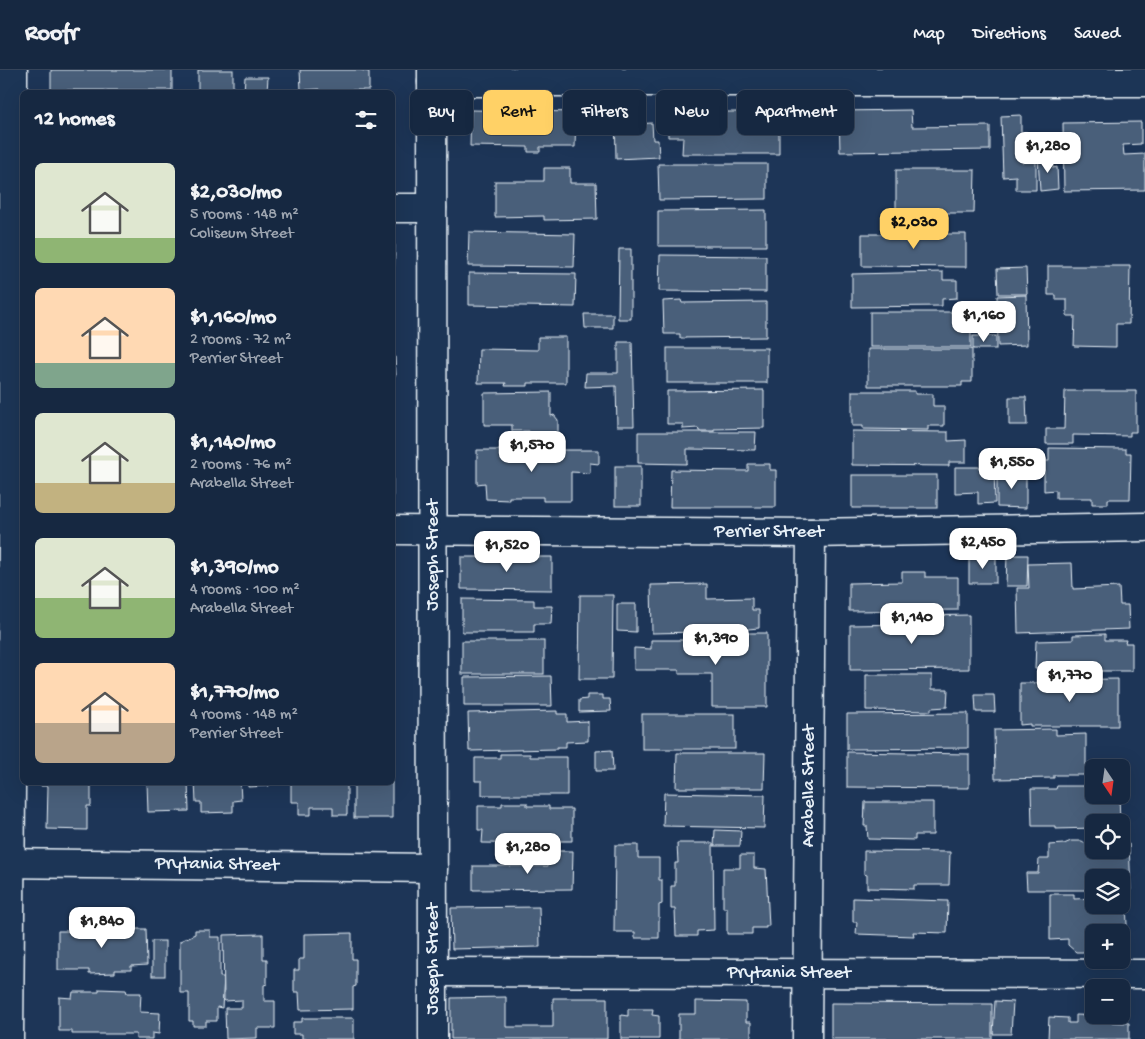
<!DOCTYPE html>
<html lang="en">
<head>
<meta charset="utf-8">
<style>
	:root { --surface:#162841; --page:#1f3048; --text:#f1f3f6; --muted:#9ea6b1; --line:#35445a; --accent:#ffd166 }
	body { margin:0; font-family:"Gochi Hand",sans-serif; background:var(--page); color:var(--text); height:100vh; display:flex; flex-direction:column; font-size:19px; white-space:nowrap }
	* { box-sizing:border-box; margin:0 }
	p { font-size:16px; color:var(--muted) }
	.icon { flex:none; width:28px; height:28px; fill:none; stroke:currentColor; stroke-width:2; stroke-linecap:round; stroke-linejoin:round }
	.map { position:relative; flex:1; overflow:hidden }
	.drawer { position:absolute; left:20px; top:20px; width:375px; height:695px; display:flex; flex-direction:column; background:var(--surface); border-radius:8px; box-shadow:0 5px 20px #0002,0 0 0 1px var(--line) }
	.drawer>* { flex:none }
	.hud { position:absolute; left:410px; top:20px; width:475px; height:45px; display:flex; gap:10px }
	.needle { width:32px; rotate:167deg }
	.fabs { position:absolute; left:1085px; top:689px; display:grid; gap:10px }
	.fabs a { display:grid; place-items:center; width:45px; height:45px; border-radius:8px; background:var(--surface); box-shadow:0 5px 20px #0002,0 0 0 1px var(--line); font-size:25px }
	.price { position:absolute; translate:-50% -42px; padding:0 11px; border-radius:10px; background:#fff; color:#222; font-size:16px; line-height:32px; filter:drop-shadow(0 1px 2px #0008) }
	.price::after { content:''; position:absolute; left:50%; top:30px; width:15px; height:11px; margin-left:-8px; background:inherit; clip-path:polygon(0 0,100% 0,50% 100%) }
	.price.selected { background:var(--accent); color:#111 }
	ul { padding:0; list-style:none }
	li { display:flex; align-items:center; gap:15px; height:125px; padding:0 15px }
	li span { display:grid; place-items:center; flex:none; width:140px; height:100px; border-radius:8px; color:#555 }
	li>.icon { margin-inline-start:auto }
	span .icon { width:60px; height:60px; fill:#fffc; stroke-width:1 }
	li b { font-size:21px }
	h2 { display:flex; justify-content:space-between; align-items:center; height:60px; padding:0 15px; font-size:21px }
	.chip { padding:0 18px; border-radius:8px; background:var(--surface); box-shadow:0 5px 20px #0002,0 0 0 1px var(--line); font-size:18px; line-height:45px }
	.chip.selected { background:var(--accent); color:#111 }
	header { display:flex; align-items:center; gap:30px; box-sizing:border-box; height:70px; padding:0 25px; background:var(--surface); border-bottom:1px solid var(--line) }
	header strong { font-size:24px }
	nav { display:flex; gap:28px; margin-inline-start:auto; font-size:18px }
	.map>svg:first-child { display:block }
	.building { fill:#495e7a; stroke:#e8f1f8 }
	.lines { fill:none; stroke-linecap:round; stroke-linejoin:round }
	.minor-casing { stroke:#e8f1f8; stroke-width:31 }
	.minor { stroke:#1d3557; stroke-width:28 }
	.labels { text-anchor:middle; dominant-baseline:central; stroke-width:4.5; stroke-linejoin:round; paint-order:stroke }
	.street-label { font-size:19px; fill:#e8f1f8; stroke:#1d3557 }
</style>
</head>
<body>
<header>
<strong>Roofr</strong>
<nav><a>Map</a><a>Directions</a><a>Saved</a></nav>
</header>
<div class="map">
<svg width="1145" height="969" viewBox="0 0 1145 969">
	<rect width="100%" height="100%" fill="#1d3557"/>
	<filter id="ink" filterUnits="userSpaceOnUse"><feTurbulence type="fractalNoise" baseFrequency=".02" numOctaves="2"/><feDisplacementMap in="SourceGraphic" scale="10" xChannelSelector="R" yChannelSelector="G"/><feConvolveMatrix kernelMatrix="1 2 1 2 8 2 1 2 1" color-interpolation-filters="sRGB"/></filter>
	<g filter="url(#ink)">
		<!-- building -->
		<g class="building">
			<rect x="51" y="0" width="121" height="20"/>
			<rect x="198" y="0" width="35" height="22"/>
			<path d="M 300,0 L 360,0 L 369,2 L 369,20 L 339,20 L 339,22 L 319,22 L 319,19 L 301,20 Z"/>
			<path d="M 245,7 L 268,7 L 267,22 L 244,22 Z"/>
			<path d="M 471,40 L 576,42 L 575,77 L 540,77 L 540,82 L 528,82 L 528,77 L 470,76 Z"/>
			<path d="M 911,40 L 912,57 L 990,56 L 990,80 L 840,82 L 839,41 Z"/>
			<path d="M 635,41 L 636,54 L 652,53 L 653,70 L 658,70 L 659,87 L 616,89 L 615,42 Z"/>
			<path d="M 668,42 L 779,42 L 779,84 L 682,84 L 683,67 L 668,67 Z"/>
			<path d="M 1021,45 L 1021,62 L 1027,62 L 1027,89 L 1022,89 L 1022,92 L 1036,92 L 1036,120 L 1016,120 L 1016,106 L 1003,107 L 1001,46 Z"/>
			<path d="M 1141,52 L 1141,74 L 1123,75 L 1124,85 L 1145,84 L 1145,120 L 1064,121 L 1063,53 Z"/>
			<path d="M 1053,86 L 1053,98 L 1057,97 L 1058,119 L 1040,121 L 1038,87 Z"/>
			<path d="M 658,94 L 767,94 L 767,129 L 659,130 Z"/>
			<path d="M 544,98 L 570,98 L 570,113 L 596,113 L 597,149 L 544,150 L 544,146 L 495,147 L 495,111 L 544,111 Z"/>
			<path d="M 896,100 L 975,100 L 974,143 L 896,143 Z"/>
			<path d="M 766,140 L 766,176 L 658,176 L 658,141 Z"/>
			<path d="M 469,162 L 575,164 L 574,197 L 468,196 Z"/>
			<path d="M 862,164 L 966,164 L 966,197 L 862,196 Z"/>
			<path d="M 392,174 L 395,175 L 393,269 L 392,269 Z"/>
			<path d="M 619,179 L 631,179 L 631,249 L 618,249 Z"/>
			<path d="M 660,185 L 766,186 L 766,222 L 659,221 Z"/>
			<path d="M 1048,196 L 1130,196 L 1129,254 L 1116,254 L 1116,277 L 1074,276 L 1075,246 L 1067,246 L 1067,230 L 1056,230 L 1056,225 L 1048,225 Z"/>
			<path d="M 1026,198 L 1027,224 L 998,224 L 997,199 Z"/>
			<path d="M 943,202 L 943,210 L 957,210 L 957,228 L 942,229 L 942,236 L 852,237 L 852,204 Z"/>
			<path d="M 469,203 L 576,204 L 575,237 L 469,235 Z"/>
			<path d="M 1026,225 L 1027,275 L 998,276 L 997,226 Z"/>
			<path d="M 681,230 L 682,233 L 766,232 L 766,267 L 680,268 L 680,264 L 664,264 L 663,231 Z"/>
			<rect x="870" y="242" width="101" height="35"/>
			<path d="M 584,244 L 613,244 L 613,258 L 585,258 Z"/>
			<rect x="973" y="266" width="23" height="13"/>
			<path d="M 538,267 L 566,267 L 566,313 L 528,313 L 528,316 L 505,316 L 506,313 L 478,313 L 479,279 L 538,280 Z"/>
			<path d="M 618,272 L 632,272 L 634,356 L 617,356 L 616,316 L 585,317 L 586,303 L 618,303 Z"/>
			<rect x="667" y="278" width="100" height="35"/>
			<path d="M 868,279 L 972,279 L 972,312 L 962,312 L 962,316 L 868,316 Z"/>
			<path d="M 392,287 L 395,287 L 396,305 L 392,305 Z"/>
			<path d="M 764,320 L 764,358 L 714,359 L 714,361 L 699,361 L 698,358 L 683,359 L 683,354 L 667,354 L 667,321 Z"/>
			<path d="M 852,321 L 915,321 L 915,324 L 933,324 L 933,336 L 944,336 L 944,356 L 928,356 L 928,360 L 863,359 L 863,356 L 852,356 Z"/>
			<path d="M 1065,321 L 1136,321 L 1136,362 L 1130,362 L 1130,366 L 1073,365 L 1073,374 L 1046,374 L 1046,359 L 1064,359 Z"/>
			<path d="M 551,322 L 551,346 L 554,345 L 558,350 L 558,361 L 554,367 L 533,367 L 533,363 L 529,363 L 529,361 L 512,361 L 512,355 L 484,355 L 484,323 Z"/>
			<path d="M 1009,327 L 1026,327 L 1027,355 L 1009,355 Z"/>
			<rect x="392" y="342" width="1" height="100"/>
			<path d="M 852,361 L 948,362 L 948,371 L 966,370 L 966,392 L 949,392 L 949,396 L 852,395 Z"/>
			<path d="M 638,362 L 756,362 L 755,380 L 687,379 L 687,394 L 638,393 Z"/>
			<path d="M 1049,378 L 1126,379 L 1126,383 L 1131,383 L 1130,429 L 1108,429 L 1108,434 L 1092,434 L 1092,428 L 1056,428 L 1056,420 L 1044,421 L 1044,391 L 1049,391 Z"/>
			<path d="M 477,380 L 599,380 L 599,394 L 590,393 L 590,403 L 571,402 L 571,431 L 543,431 L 543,427 L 509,427 L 509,430 L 486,429 L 485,413 L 477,414 Z"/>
			<path d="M 748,394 L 770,394 L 770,400 L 776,400 L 776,437 L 670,437 L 671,400 L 748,401 Z"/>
			<rect x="615" y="396" width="26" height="40"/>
			<path d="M 955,397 L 994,397 L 995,433 L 978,434 L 978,422 L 955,423 Z"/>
			<path d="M 997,402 L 1026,402 L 1026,438 L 997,437 Z"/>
			<rect x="852" y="405" width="85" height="33"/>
			<path d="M 1007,485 L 1028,485 L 1027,516 L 1006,516 Z"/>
			<path d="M 996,486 L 996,513 L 969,513 L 969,487 Z"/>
			<path d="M 461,487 L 552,487 L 552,520 L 461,519 Z"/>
			<path d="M 1072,493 L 1073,519 L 1119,517 L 1120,535 L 1128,535 L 1129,559 L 1018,563 L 1017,518 L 1029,518 L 1028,494 Z"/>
			<path d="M 902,502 L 925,502 L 925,507 L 958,507 L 958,540 L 849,541 L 849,513 L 902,512 Z"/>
			<path d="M 707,514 L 707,529 L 752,528 L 752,540 L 759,540 L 759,558 L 748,559 L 747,562 L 730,562 L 730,565 L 699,566 L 699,562 L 652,563 L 651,515 Z"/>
			<path d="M 580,525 L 613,525 L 612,609 L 579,609 Z"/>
			<path d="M 462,529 L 534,530 L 534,536 L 552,536 L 551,554 L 534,554 L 534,562 L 462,562 Z"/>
			<path d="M 617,534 L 636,534 L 636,562 L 617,561 Z"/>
			<path d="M 969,545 L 969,599 L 850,600 L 850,555 L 915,554 L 915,546 Z"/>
			<path d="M 740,563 L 767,563 L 767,637 L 712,637 L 712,604 L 679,604 L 679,600 L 634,600 L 634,578 L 651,579 L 651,570 L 740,570 Z"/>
			<path d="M 1105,564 L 1105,570 L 1126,570 L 1125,573 L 1132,573 L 1132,601 L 1052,601 L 1052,599 L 1035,599 L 1036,571 L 1073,570 L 1073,565 Z"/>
			<rect x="462" y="571" width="82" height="33"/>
			<path d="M 866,605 L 932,605 L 932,619 L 948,619 L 947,637 L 931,638 L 931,641 L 866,640 Z"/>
			<path d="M 551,606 L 552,636 L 464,636 L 464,607 Z"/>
			<path d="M 1118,609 L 1118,656 L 1030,656 L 1030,654 L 1020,655 L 1020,613 L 1045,613 L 1045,610 Z"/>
			<path d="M 587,625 L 603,625 L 603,629 L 610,629 L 611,641 L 579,642 L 579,630 L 587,629 Z"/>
			<path d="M 975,625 L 994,625 L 995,642 L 976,642 Z"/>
			<path d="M 557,641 L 557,644 L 567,644 L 567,652 L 588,651 L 588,671 L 566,672 L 566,677 L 557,677 L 557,679 L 469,681 L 468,643 Z"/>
			<path d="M 968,643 L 968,678 L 847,679 L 847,644 Z"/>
			<rect x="642" y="644" width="93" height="35"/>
			<path d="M 1056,659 L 1056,665 L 1086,664 L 1086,705 L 1054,705 L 1054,708 L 995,709 L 994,660 Z"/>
			<path d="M 612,680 L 613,701 L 596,701 L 596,681 Z"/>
			<path d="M 847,682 L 969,684 L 969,718 L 847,717 Z"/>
			<path d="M 677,683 L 765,683 L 764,718 L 676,718 Z"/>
			<path d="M 500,684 L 530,684 L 530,687 L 567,687 L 567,725 L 482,725 L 482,711 L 475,711 L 475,688 L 500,688 Z"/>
			<path d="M 41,712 L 86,712 L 86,715 L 91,715 L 91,736 L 87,736 L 87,760 L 47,759 L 48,716 L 41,716 Z"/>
			<path d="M 147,712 L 188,712 L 189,741 L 148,742 Z"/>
			<path d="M 195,712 L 240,712 L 241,730 L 233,731 L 233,742 L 201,743 L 201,732 L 196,732 Z"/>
			<path d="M 248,712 L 269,712 L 269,716 L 248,717 Z"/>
			<path d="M 291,712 L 347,712 L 347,745 L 333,745 L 333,737 L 311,737 L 311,745 L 299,745 L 299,732 L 291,732 Z"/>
			<rect x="354" y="712" width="38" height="36"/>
			<path d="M 1057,716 L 1094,716 L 1094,725 L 1119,725 L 1120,752 L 1094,752 L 1094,758 L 1055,759 L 1055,756 L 1032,756 L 1031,719 L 1056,719 Z"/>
			<path d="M 664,723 L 765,725 L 764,758 L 663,756 Z"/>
			<path d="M 865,732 L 933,732 L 933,765 L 915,765 L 915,770 L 868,769 L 867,756 L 864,756 Z"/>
			<path d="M 502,733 L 527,733 L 527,736 L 549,736 L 549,739 L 572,739 L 572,771 L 548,771 L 548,774 L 482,773 L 483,760 L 478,760 L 478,736 L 502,736 Z"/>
			<path d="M 715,760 L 741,761 L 740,776 L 714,776 Z"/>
			<path d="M 1071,771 L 1082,771 L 1088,775 L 1094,775 L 1094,780 L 1121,780 L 1121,775 L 1129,774 L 1131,820 L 1121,820 L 1121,808 L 1094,808 L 1094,820 L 1027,820 L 1026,803 L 1038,803 L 1039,789 L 1049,789 L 1049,775 L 1064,774 Z"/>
			<path d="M 677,773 L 713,773 L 714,860 L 697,861 L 697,866 L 676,866 L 675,839 L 671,839 L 671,816 L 675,816 L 675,793 L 678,793 Z"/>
			<path d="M 615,775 L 638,775 L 638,788 L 659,788 L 659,810 L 662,810 L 662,834 L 659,835 L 659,868 L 635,868 L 635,862 L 614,862 Z"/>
			<path d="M 548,781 L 573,781 L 572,819 L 473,820 L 473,796 L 548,796 Z"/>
			<path d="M 864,781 L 950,782 L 949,815 L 914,815 L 914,819 L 867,818 L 867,805 L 864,804 Z"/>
			<path d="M 740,785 L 754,785 L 754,798 L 766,799 L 769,856 L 766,856 L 766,858 L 752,858 L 752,864 L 727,864 L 727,838 L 723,838 L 723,798 L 740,798 Z"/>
			<path d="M 1050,824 L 1074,824 L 1074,829 L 1094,828 L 1094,835 L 1121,835 L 1121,832 L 1126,832 L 1127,855 L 1122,855 L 1122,871 L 1121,862 L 1094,862 L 1094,878 L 1089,882 L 1076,882 L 1068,875 L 1068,869 L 1050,870 Z"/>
			<path d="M 853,828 L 948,831 L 947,863 L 913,862 L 914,866 L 856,864 L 857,852 L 853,852 Z"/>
			<path d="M 539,837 L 540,877 L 452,879 L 451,838 Z"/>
			<path d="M 104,854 L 131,854 L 131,859 L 146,859 L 147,895 L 131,896 L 131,900 L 115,900 L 115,903 L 89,904 L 89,900 L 58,900 L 58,861 L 73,861 L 73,859 L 104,858 Z"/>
			<path d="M 195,860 L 210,860 L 210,867 L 220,867 L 220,907 L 224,907 L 222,938 L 217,937 L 217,951 L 206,951 L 206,956 L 193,956 L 193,951 L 189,951 L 189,923 L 180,923 L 180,871 L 195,864 Z"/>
			<path d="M 352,863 L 352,889 L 356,889 L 356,916 L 353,917 L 353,939 L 300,940 L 299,922 L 294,922 L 294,900 L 299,900 L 299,889 L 304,889 L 304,864 Z"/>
			<path d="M 263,864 L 263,889 L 267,889 L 267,914 L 264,915 L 264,931 L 275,931 L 275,958 L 257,958 L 257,968 L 226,969 L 225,938 L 242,938 L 242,930 L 224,931 L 223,865 Z"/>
			<rect x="152" y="871" width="13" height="35"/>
			<path d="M 99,919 L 126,920 L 127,923 L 141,923 L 140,942 L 160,943 L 159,964 L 152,963 L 152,969 L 136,969 L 136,964 L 72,964 L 72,961 L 59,961 L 59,927 L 72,928 L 73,922 L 99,922 Z"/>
			<path d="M 506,927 L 506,957 L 553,957 L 553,928 L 607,928 L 607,969 L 451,969 L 451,928 Z"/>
			<path d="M 696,931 L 746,932 L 746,952 L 751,952 L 751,969 L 679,969 L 679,944 L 696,944 Z"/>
			<path d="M 995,931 L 1013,932 L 1011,964 L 993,964 Z"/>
			<path d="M 831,933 L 992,934 L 992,969 L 831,969 Z"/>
			<path d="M 628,939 L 653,939 L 652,945 L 659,946 L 659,969 L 621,969 L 621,945 L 628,946 Z"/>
			<path d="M 1076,945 L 1101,946 L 1101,952 L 1129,953 L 1129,969 L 1048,969 L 1049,947 L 1068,948 L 1068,953 L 1076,953 Z"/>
			<path d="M 302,948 L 354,948 L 354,969 L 302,969 L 302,964 L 293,964 L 293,952 L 302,952 Z"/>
		</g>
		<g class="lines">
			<defs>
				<g id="minor">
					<path d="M 432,0 L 433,969"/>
					<path d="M 432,12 L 1145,12"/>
					<path d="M 392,138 L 432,138"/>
					<path d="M 392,460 L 811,463 L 1145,457"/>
					<path d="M 0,793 L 433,798"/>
					<path d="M 434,902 L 1145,904"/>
					<path d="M 9,969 L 13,464 L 13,0"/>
					<path d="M 807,969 L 811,463"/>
				</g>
			</defs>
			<!-- minor casing -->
			<use href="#minor" class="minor-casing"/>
			<!-- minor -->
			<use href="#minor" class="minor"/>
		</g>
	</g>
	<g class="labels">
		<!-- street labels -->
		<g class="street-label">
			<text x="769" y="462">Perrier Street</text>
			<text transform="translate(433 485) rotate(-90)">Joseph Street</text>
			<text transform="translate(809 716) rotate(-90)">Arabella Street</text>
			<text transform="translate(217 795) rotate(1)">Prytania Street</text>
			<text transform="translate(433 889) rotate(-90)">Joseph Street</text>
			<text x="789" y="903">Prytania Street</text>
		</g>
	</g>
</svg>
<div class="fabs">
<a><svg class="needle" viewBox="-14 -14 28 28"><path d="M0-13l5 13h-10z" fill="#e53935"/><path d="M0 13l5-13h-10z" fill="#9ea6b1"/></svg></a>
<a><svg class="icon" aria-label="locate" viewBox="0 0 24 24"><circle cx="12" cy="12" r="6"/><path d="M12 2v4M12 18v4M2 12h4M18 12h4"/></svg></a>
<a><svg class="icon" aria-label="layers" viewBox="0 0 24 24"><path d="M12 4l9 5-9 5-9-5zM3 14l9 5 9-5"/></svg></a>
<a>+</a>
<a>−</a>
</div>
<b class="price" style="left:1048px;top:104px">$1,280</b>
<b class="price selected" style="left:914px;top:180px">$2,030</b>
<b class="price" style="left:984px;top:273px">$1,160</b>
<b class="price" style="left:532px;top:403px">$1,570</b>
<b class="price" style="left:1012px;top:420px">$1,550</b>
<b class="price" style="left:983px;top:500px">$2,450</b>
<b class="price" style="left:507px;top:503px">$1,520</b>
<b class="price" style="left:912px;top:575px">$1,140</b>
<b class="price" style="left:716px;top:596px">$1,390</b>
<b class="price" style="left:1070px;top:633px">$1,770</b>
<b class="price" style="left:528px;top:805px">$1,280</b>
<b class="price" style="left:102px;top:879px">$1,840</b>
<div class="hud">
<a class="chip">Buy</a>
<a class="chip selected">Rent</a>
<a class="chip">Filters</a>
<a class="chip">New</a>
<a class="chip">Apartment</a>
</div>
<section class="drawer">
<h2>12 homes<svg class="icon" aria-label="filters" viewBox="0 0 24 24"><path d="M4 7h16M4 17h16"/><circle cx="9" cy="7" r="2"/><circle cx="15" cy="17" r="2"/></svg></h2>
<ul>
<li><span style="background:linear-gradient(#dfe7d0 75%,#8fb573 0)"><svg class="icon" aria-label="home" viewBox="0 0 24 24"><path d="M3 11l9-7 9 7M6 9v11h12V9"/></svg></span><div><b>$2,030/mo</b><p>5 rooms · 148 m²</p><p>Coliseum Street</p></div></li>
<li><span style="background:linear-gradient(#ffd9b3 75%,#7fa58c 0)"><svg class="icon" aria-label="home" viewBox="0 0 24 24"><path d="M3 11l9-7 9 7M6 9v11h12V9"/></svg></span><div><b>$1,160/mo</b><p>2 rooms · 72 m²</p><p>Perrier Street</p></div></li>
<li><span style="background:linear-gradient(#dfe7d0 70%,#c2b280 0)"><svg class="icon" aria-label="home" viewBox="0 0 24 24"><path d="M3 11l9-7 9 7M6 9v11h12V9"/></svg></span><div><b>$1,140/mo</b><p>2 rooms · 76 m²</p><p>Arabella Street</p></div></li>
<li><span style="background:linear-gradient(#dfe7d0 60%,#8fb573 0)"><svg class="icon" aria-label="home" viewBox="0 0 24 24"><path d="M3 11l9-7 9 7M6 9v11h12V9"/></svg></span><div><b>$1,390/mo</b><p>4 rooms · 100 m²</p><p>Arabella Street</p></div></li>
<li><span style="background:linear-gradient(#ffd9b3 60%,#b9a48a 0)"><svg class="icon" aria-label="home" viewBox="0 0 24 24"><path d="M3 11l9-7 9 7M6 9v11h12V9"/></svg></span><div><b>$1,770/mo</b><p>4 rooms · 148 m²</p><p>Perrier Street</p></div></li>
</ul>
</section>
</div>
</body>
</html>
